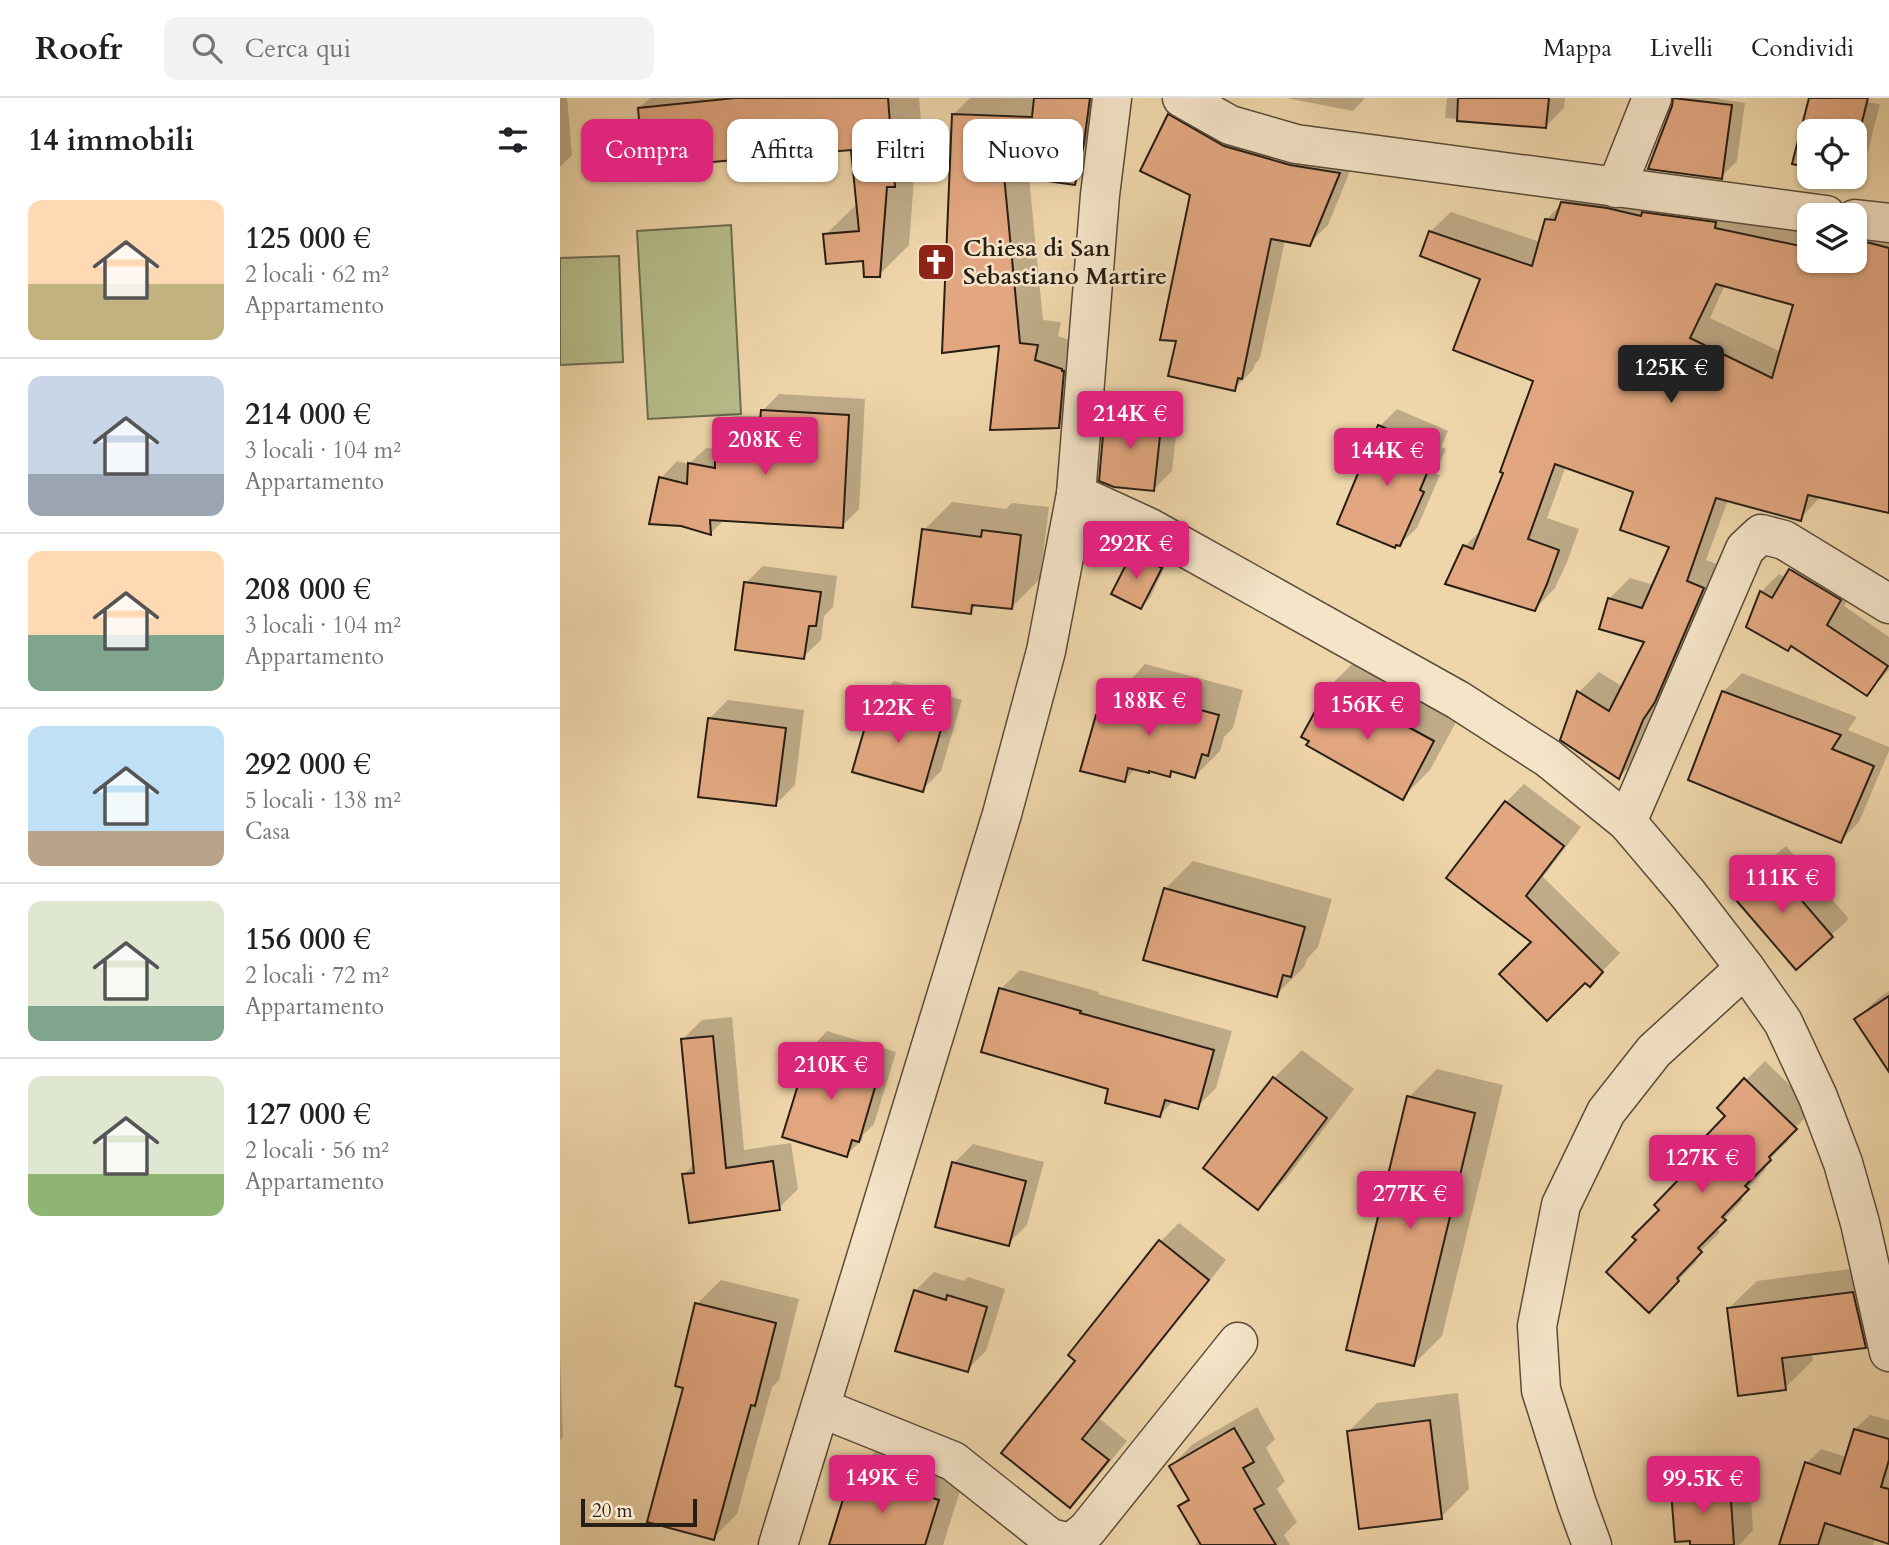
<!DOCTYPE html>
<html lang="it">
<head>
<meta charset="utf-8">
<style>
	:root { --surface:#fff; --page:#f2f2f2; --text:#202124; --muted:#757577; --line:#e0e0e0; --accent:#db2777 }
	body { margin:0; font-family:Cardo,serif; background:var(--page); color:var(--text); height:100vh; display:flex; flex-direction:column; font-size:26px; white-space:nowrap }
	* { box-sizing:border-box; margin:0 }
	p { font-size:23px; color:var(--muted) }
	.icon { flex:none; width:38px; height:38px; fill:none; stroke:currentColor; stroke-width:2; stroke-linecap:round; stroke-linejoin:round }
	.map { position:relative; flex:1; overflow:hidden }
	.sheet { display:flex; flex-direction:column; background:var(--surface); width:560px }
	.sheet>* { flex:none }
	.hud { position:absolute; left:21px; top:21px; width:665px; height:63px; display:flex; gap:14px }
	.tools { position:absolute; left:1237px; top:21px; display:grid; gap:14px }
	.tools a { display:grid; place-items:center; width:70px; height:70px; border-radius:14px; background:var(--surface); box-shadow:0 2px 5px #0004; font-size:35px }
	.scale { position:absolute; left:21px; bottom:18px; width:116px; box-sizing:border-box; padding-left:7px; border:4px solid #271e14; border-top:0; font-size:19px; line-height:24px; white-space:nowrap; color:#271e14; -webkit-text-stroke:5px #f5e4c8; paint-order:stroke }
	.price { position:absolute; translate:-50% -60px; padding:0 16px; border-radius:7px; background:var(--accent); color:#fff; font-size:23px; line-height:46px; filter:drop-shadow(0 2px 4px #0008) }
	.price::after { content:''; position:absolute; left:50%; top:42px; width:21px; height:16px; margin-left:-10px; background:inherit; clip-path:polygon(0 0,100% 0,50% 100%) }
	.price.selected { background:#222; color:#fff }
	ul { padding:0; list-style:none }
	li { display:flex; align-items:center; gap:21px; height:175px; padding:0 28px }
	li+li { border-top:2px solid var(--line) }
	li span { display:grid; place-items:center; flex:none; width:196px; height:140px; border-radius:14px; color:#555 }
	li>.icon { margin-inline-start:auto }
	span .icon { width:84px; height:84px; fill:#fffc; stroke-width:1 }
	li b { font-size:30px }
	h2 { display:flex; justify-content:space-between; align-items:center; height:84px; padding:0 28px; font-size:30px }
	.chip { padding:0 24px; border-radius:14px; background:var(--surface); box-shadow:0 2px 5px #0004; font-size:24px; line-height:63px }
	.chip.selected { background:var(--accent); color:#fff }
	header { display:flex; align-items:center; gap:42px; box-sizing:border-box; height:98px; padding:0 35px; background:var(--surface); border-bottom:2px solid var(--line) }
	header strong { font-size:33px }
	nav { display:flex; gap:38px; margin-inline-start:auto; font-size:24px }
	.search { width:490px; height:63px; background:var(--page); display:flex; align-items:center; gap:18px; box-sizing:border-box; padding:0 24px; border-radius:14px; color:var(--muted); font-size:26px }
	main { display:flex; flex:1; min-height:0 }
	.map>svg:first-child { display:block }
	.green { fill:#b6be8b; stroke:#6e6e50; stroke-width:2 }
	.shadow { fill:#0003; fill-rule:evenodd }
	.building { fill:#e2a780; stroke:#271e14; stroke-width:2; fill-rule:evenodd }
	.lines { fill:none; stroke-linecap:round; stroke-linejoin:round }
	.street-casing { stroke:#594c3a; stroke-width:41 }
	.street { stroke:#f5e4c8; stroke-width:38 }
	.labels { text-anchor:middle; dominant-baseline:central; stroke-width:5; stroke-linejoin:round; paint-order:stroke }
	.poi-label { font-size:24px; font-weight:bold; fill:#271e14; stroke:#f5e4c8; text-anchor:start }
</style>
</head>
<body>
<header>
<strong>Roofr</strong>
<div class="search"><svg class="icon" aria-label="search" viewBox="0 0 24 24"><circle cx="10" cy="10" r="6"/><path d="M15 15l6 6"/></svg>Cerca qui</div>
<nav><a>Mappa</a><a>Livelli</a><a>Condividi</a></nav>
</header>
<main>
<section class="sheet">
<h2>14 immobili<svg class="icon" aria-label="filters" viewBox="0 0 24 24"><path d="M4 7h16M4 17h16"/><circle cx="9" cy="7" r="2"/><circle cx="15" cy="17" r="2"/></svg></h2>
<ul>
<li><span style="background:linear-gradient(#ffd9b3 60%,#c2b280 0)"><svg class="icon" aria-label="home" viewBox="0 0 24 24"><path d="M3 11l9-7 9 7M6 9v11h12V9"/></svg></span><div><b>125 000 €</b><p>2 locali · 62 m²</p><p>Appartamento</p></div></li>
<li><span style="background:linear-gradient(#c9d6e8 70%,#9aa5b1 0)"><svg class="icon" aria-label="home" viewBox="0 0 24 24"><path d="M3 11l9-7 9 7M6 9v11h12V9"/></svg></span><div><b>214 000 €</b><p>3 locali · 104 m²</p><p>Appartamento</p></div></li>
<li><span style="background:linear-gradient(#ffd9b3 60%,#7fa58c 0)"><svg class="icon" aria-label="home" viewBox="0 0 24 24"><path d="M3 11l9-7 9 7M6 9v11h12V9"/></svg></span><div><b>208 000 €</b><p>3 locali · 104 m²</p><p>Appartamento</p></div></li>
<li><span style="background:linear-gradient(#bfe0f5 75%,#b9a48a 0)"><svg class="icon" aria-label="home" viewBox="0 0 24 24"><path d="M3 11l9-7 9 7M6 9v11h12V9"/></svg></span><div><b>292 000 €</b><p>5 locali · 138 m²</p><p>Casa</p></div></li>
<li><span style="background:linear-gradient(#dfe7d0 75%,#7fa58c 0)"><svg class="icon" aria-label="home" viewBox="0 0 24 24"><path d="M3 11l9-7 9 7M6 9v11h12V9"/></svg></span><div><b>156 000 €</b><p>2 locali · 72 m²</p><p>Appartamento</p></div></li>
<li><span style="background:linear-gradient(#dfe7d0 70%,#8fb573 0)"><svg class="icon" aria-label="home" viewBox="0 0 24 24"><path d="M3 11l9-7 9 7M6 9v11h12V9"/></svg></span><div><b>127 000 €</b><p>2 locali · 56 m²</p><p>Appartamento</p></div></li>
</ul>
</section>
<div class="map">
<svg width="1329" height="1447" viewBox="0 0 1329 1447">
	<rect width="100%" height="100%" fill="#efd6aa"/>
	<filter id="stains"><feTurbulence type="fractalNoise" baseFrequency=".00286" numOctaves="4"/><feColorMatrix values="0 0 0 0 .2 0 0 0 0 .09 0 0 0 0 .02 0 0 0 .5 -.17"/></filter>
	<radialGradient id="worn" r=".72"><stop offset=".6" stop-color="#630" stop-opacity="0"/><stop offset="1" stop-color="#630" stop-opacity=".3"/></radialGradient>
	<!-- green -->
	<g class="green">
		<path d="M 171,127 L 181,316 L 88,321 L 77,133 Z"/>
		<path d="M 59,158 L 63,264 L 0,267 L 0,160 Z"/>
	</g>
	<!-- shadow -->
	<g class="shadow">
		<path d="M 0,0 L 7,0 L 12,57 L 0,69 Z"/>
		<path d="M 90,0 L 359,0 L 364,58 L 355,66 L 349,147 L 319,177 L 304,161 L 265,137 L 295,108 L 299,107 L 293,50 L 79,10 Z"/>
		<path d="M 410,0 L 550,0 L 538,62 L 514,86 L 469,79 L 483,222 L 501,224 L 498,238 L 525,248 L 522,305 L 499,328 L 441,246 L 394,16 Z"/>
		<path d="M 626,0 L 797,56 L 768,127 L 749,146 L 725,142 L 700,260 L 695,266 L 693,272 L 674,291 L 618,242 L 632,96 L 609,17 Z"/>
		<path d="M 726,0 L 805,0 L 793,13 Z"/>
		<path d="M 887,0 L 1005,0 L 1004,10 L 985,29 L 885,20 Z"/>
		<path d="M 1115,0 L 1153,0 L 1185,5 L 1177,63 L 1161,79 L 1114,9 Z"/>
		<path d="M 1263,0 L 1277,0 L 1320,6 L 1308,53 L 1295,66 L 1295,33 L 1250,33 L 1235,59 Z"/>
		<path d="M 1023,84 L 1250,126 L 1250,163 L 1295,163 L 1295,136 L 1329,125 L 1329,413 L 1261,398 L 1240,421 L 1168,402 L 1146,462 L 1164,469 L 1079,659 L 1059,679 L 1003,641 L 1019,594 L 1039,574 L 1063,589 L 1086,543 L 1049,501 L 1070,480 L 1094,487 L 1111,448 L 1076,393 L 1006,368 L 987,420 L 1019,431 L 1007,464 L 995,490 L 975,511 L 905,448 L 923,430 L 945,374 L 975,282 L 923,180 L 870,134 L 891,114 L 980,144 L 986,122 ZM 1165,187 L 1235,206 L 1221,254 L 1150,220 Z"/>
		<path d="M 219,296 L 305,301 L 299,411 L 282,428 L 165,421 L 151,435 L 101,380 L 117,363 L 129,366 L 146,350 L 157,351 L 157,334 L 173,318 L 202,318 L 202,313 Z"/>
		<path d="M 565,296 L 620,301 L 612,373 L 593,392 L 546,315 Z"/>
		<path d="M 837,311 L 888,333 L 881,349 L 886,351 L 875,375 L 880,377 L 857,430 L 840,446 L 837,445 L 820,328 Z"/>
		<path d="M 392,404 L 446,411 L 452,405 L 489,409 L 480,481 L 452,509 L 418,506 L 410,514 L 364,432 Z"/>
		<path d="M 583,447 L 609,460 L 590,500 L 581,509 L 573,456 Z"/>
		<path d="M 1249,454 L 1298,484 L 1284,508 L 1329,539 L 1329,572 L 1307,596 L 1232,546 L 1201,494 L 1219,476 L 1226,480 L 1231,472 Z"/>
		<path d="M 203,468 L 277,478 L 273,509 L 264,518 L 261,542 L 243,559 L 186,485 Z"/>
		<path d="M 799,559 L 901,615 L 870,672 L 842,700 L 771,587 Z"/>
		<path d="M 585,566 L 683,592 L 673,630 L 664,639 L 660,653 L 635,678 L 614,672 L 610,677 L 576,670 L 564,683 L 537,618 Z"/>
		<path d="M 1182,575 L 1297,619 L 1288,632 L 1329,649 L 1329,653 L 1299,724 L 1281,742 L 1131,681 L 1164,593 Z"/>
		<path d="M 334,583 L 402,602 L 381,673 L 362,692 L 315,602 Z"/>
		<path d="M 168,602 L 244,612 L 235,687 L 216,706 L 149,621 Z"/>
		<path d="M 964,686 L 1021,729 L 983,779 L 1060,855 L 1030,886 L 974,844 L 946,704 Z"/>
		<path d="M 1226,748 L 1289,821 L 1236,869 L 1172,796 L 1189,779 Z"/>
		<path d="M 633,763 L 772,801 L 758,849 L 747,861 L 744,869 L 716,897 L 605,791 Z"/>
		<path d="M 460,872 L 539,894 L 538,896 L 672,933 L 656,990 L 637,1009 L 614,1002 L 600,1017 L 551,990 L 441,891 Z"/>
		<path d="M 1329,893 L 1329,970 L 1296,922 L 1315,903 Z"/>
		<path d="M 172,919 L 184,1052 L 231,1045 L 238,1091 L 219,1110 L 124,1077 L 134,1066 L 123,941 L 142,922 Z"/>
		<path d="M 267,933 L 336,954 L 314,1026 L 303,1037 L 302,1042 L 286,1057 L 252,949 Z"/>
		<path d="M 742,952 L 794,991 L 726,1081 L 698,1109 L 714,980 Z"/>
		<path d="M 1205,963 L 1254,1011 L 1226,1039 L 1229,1042 L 1203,1068 L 1206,1071 L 1179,1099 L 1183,1102 L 1156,1130 L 1160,1134 L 1134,1160 L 1137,1163 L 1089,1212 L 1079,1142 L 1168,1018 L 1186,982 Z"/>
		<path d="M 877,971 L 943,987 L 882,1238 L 854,1266 L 849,999 Z"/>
		<path d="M 413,1046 L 484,1064 L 467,1127 L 448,1146 L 394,1065 Z"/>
		<path d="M 619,1125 L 666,1162 L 540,1321 L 567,1343 L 529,1389 L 510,1408 L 518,1263 L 600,1144 Z"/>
		<path d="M 1321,1167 L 1329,1224 L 1305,1248 L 1252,1255 L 1253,1262 L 1225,1290 L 1168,1211 L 1197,1183 Z"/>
		<path d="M 374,1174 L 404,1183 L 408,1179 L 445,1191 L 426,1253 L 407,1272 L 355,1193 Z"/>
		<path d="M 161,1182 L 239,1201 L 219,1282 L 212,1289 L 177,1416 L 153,1440 L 125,1289 L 137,1206 Z"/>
		<path d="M 0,1258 L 3,1339 L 0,1342 Z"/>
		<path d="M 898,1295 L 909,1391 L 881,1419 L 789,1333 L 817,1305 Z"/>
		<path d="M 697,1309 L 715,1341 L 706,1350 L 725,1383 L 717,1391 L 737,1424 L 724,1437 L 730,1447 L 635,1447 L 640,1442 L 620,1408 L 629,1399 L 611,1368 L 633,1346 Z"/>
		<path d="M 1310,1317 L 1329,1322 L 1329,1393 L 1313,1447 L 1221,1447 L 1247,1365 L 1261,1351 L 1287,1359 L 1295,1331 Z"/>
		<path d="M 321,1348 L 406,1374 L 383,1447 L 271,1447 L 293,1376 Z"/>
		<path d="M 1189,1370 L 1193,1432 L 1179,1447 L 1132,1447 L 1113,1393 L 1132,1374 Z"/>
	</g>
	<!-- building -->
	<g class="building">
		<path d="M 175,0 L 328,0 L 335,89 L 327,89 L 320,179 L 304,179 L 303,163 L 266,166 L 263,136 L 299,133 L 291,52 L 83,70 L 78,10 Z"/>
		<path d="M 474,0 L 530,0 L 524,45 L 515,87 L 444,77 L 460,245 L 478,247 L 475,262 L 502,271 L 502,273 L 504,273 L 499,330 L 430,332 L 439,248 L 382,255 L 392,16 L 472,19 Z"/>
		<path d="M 898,0 L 989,0 L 986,30 L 897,23 Z"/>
		<path d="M 1113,0 L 1172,7 L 1162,81 L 1088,71 L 1112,8 Z"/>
		<path d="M 1249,0 L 1308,0 L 1295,52 L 1295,33 L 1250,33 L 1250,70 L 1232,66 Z"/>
		<path d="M 608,16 L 664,48 L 730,67 L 780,75 L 750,148 L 711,141 L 682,281 L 678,280 L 675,293 L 608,278 L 616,243 L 600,242 L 630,97 L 580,73 Z"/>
		<path d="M 1001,104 L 1047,110 L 1081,118 L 1082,114 L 1156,124 L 1155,130 L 1250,150 L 1250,163 L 1295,163 L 1295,143 L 1310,145 L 1329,150 L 1329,415 L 1248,397 L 1241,423 L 1156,400 L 1127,483 L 1144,490 L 1095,604 L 1083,622 L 1059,681 L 1000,642 L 1017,593 L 1049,613 L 1084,544 L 1039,531 L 1048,500 L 1082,510 L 1109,449 L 1060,432 L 1073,394 L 995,366 L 968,441 L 999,452 L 987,486 L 975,513 L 885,486 L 903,447 L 913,451 L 943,375 L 940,374 L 973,283 L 893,252 L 920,181 L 860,158 L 869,133 L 972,168 L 985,121 L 995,122 ZM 1156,186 L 1233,207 L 1212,280 L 1130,240 Z"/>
		<path d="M 201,312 L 289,317 L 283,430 L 150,422 L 151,437 L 121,428 L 89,426 L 99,379 L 127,386 L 128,365 L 155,370 L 155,334 L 199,334 Z"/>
		<path d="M 545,314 L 602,320 L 594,393 L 554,389 L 539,383 Z"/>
		<path d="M 818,327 L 872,350 L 865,366 L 870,368 L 860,392 L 864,394 L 840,448 L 836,447 L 835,450 L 777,426 Z"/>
		<path d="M 362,431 L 421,439 L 422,432 L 461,437 L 452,511 L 412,507 L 411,516 L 352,509 Z"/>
		<path d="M 572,455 L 602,470 L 581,511 L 551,496 Z"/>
		<path d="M 1229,471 L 1281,502 L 1267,527 L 1328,568 L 1307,598 L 1231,548 L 1228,553 L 1186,529 L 1200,493 L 1212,500 Z"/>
		<path d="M 184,484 L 261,494 L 256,528 L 249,528 L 244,561 L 175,552 Z"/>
		<path d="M 770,586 L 874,643 L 843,702 L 746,647 L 749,643 L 741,639 Z"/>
		<path d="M 559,590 L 659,617 L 648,658 L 642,656 L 635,680 L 611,673 L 610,679 L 589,673 L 589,675 L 568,670 L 565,684 L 520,673 L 536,617 L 551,621 Z"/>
		<path d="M 1162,593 L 1281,637 L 1272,651 L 1314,668 L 1281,745 L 1128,682 Z"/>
		<path d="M 313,601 L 384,621 L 363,694 L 292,674 Z"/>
		<path d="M 148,620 L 226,630 L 216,708 L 138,699 Z"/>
		<path d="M 945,703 L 1004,748 L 966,798 L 1043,874 L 1030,889 L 1025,885 L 987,923 L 939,876 L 971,844 L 886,780 Z"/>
		<path d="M 1208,763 L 1273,839 L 1236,872 L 1170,795 Z"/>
		<path d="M 604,790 L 745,829 L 731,879 L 723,877 L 717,899 L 583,862 Z"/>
		<path d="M 439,890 L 521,913 L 520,915 L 654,952 L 638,1011 L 605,1002 L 600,1019 L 545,1005 L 548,991 L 421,954 Z"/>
		<path d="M 1329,898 L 1329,974 L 1294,921 Z"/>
		<path d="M 153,938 L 166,1070 L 213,1063 L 220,1112 L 129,1125 L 122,1076 L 134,1075 L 121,941 Z"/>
		<path d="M 250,948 L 321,969 L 299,1044 L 292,1042 L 287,1059 L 222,1039 Z"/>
		<path d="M 713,979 L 767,1020 L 698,1112 L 643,1070 Z"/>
		<path d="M 1184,980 L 1237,1031 L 1209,1059 L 1211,1062 L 1185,1088 L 1189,1091 L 1162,1119 L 1166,1122 L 1138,1150 L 1142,1154 L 1117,1180 L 1119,1183 L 1089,1215 L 1046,1174 L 1076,1142 L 1072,1139 L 1099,1112 L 1094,1107 L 1121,1079 L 1116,1075 L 1143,1048 L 1140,1044 L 1165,1018 L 1157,1010 Z"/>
		<path d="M 847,998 L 915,1015 L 854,1268 L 786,1252 Z"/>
		<path d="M 392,1064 L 466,1083 L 449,1148 L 375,1129 Z"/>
		<path d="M 599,1142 L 649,1182 L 522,1341 L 549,1362 L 510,1410 L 441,1355 L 515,1263 L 508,1257 Z"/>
		<path d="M 354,1192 L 386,1202 L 387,1197 L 427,1209 L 408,1274 L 335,1253 Z"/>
		<path d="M 1293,1194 L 1306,1250 L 1222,1260 L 1226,1292 L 1178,1298 L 1167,1210 Z"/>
		<path d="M 135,1205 L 216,1225 L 195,1308 L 191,1307 L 154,1442 L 87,1424 L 123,1290 L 115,1288 Z"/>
		<path d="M 870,1322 L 882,1421 L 799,1431 L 787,1333 Z"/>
		<path d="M 674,1330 L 694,1364 L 683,1370 L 704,1406 L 694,1411 L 716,1447 L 641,1447 L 618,1408 L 629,1402 L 609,1368 Z"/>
		<path d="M 1294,1331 L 1329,1341 L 1329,1362 L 1321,1389 L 1329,1391 L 1329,1446 L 1265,1425 L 1258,1447 L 1219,1447 L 1245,1364 L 1280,1376 Z"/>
		<path d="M 291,1375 L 379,1402 L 365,1447 L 269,1447 Z"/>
		<path d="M 1170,1388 L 1174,1447 L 1130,1447 L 1130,1443 L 1115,1444 L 1111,1393 Z"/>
	</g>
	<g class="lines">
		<defs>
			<g id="street">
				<path d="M 622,0 L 670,27 L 736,46 L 1266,117"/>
				<path d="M 1056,90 L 1092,0"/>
				<path d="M 1295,121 L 1329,125"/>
				<path d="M 516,396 L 590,430 L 898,602 L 988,660 L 1067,724 L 1128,796 L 1185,870 L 1223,924 L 1258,999 L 1283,1065 L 1300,1125 L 1329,1254"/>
				<path d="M 1067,724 L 1185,451 L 1201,436 L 1224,442 L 1329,506"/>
				<path d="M 261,1310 L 393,1363 L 490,1440 L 511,1445 L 527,1432 L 678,1244"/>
				<path d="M 218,1447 L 442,716 L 486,553 L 516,396 L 540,97 L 552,0"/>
				<path d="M 1032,1447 L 1017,1406 L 981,1292 L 977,1228 L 1001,1107 L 1046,1014 L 1094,953 L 1185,870"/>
			</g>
		</defs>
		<!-- street casing -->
		<use href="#street" class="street-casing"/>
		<!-- street -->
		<use href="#street" class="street"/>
	</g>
	<!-- icons -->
	<defs>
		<symbol id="church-square" viewBox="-11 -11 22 22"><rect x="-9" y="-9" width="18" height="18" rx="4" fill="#8f2418" stroke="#f5e4c8"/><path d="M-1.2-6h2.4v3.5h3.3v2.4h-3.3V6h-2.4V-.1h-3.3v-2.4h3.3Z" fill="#fff"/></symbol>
	</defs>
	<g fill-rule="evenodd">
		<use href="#church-square" x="354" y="142" width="44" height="44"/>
	</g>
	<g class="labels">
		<!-- poi labels -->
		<g class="poi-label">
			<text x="403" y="150">Chiesa di San<tspan x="403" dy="28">Sebastiano Martire</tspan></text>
		</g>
	</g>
	<rect width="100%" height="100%" filter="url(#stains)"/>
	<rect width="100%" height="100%" fill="url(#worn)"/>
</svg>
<div class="tools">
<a><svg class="icon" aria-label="locate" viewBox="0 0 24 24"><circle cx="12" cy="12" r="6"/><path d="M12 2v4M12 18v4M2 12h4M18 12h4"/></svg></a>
<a><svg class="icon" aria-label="layers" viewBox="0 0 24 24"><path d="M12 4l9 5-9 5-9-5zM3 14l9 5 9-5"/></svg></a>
</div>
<div class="scale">20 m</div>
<b class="price selected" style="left:1111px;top:307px">125K €</b>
<b class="price" style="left:570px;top:353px">214K €</b>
<b class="price" style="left:205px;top:379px">208K €</b>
<b class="price" style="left:827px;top:390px">144K €</b>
<b class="price" style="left:576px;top:483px">292K €</b>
<b class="price" style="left:589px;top:640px">188K €</b>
<b class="price" style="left:807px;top:644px">156K €</b>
<b class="price" style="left:338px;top:647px">122K €</b>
<b class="price" style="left:1222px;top:817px">111K €</b>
<b class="price" style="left:271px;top:1004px">210K €</b>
<b class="price" style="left:1142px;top:1097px">127K €</b>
<b class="price" style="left:850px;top:1133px">277K €</b>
<b class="price" style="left:322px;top:1417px">149K €</b>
<b class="price" style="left:1143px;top:1418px">99.5K €</b>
<div class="hud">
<a class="chip selected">Compra</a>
<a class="chip">Affitta</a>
<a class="chip">Filtri</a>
<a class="chip">Nuovo</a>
</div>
</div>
</main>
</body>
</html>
